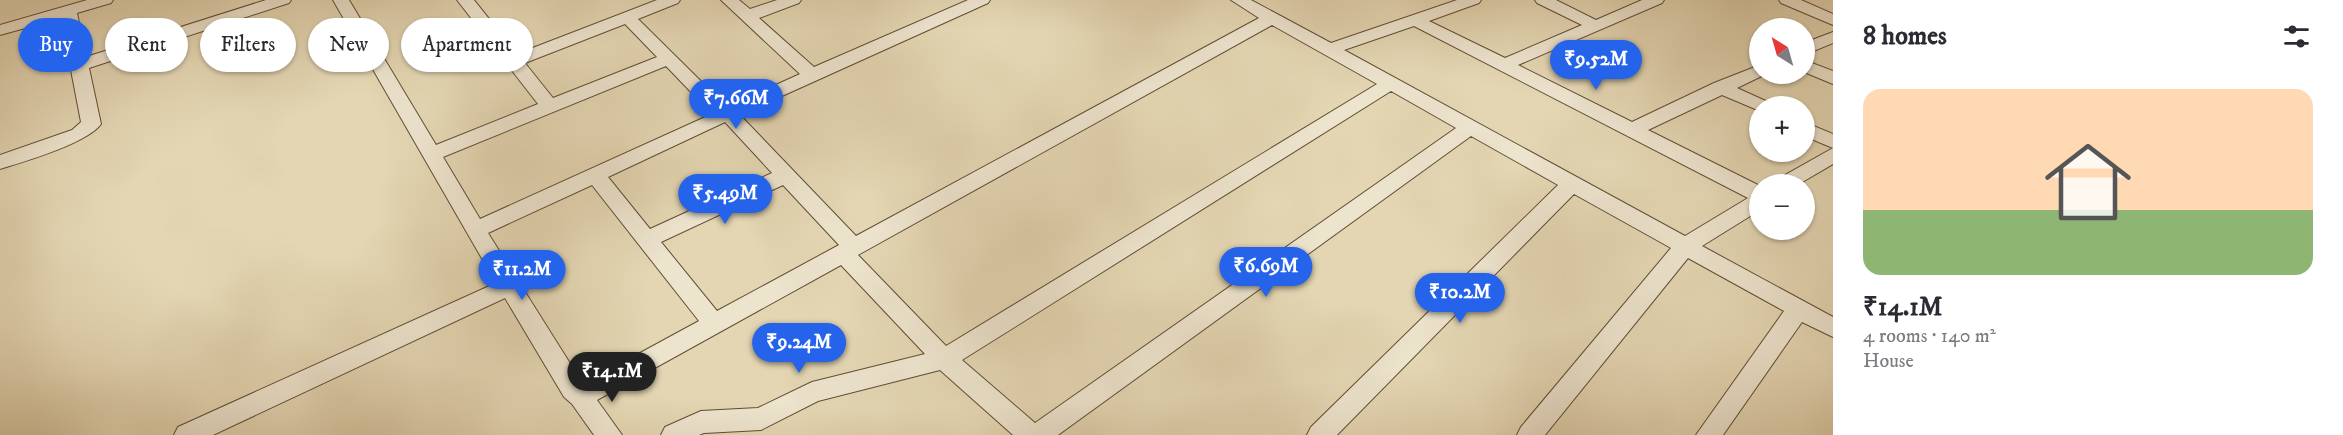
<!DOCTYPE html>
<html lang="en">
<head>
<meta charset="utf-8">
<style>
	:root { --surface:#fff; --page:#f2f2f3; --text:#2b2b33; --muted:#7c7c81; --accent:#2563eb }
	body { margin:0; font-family:"IM FELL DW Pica",serif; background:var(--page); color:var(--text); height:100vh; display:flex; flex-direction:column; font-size:22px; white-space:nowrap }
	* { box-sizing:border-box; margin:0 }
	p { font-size:20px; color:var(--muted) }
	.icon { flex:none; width:33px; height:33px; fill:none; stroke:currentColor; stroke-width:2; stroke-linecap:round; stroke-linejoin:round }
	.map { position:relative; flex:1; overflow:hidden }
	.drawer { display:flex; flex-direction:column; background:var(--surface); width:510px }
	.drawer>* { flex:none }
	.hud { position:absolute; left:18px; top:18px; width:570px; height:54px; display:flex; gap:12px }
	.needle { width:39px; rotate:323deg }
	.tools { position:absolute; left:1749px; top:18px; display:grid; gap:12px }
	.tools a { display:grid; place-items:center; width:66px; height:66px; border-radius:50%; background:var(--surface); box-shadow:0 2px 4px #0004; font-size:30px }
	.price { position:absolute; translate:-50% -51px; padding:0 14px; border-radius:21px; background:var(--accent); color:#fff; font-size:20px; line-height:39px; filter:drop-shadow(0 2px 3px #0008) }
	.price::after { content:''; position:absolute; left:50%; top:36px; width:18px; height:14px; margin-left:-9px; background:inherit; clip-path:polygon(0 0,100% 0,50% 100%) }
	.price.active { background:#222; color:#fff }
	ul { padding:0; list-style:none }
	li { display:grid; align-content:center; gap:12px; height:318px; padding:0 30px }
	li span { display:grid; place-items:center; height:186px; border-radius:18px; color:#555 }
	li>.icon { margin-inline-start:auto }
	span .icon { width:108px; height:108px; fill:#fffc; stroke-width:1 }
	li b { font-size:26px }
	h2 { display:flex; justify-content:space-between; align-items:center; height:72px; padding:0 30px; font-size:26px }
	.pill { padding:0 21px; border-radius:27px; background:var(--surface); box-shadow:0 2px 4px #0004; font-size:21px; line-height:54px }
	.pill.active { background:var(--accent); color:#fff }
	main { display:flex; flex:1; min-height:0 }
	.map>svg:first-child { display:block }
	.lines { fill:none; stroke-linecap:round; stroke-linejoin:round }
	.minor-casing { stroke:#614d34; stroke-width:2 }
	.minor { fill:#ede4ce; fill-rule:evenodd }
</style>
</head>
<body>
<main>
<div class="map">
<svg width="1833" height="435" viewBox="0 0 1833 435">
	<rect width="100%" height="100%" fill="#e4d6b3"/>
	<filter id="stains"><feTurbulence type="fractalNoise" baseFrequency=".00333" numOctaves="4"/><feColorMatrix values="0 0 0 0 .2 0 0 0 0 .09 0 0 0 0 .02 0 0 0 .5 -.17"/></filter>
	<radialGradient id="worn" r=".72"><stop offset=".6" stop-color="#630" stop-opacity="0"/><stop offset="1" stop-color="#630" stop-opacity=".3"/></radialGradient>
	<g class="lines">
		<defs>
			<g id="minor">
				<path d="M 87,0 L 113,0 L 111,3 L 77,13 L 86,57 L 266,0 L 291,0 L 289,3 L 89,68 L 101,124 C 88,143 23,162 0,169 L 0,155 L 72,130 L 81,122 L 61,18 L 0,35 L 0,25 Z"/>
				<path d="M 333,0 L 349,0 L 436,145 L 538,104 L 457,0 L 474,0 L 517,54 L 657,0 L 680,0 L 678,3 L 638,19 L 727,107 L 800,74 L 721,0 L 739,0 L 750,9 L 777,0 L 801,0 L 799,3 L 759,18 L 814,67 L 968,0 L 990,0 L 988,3 L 740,115 L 856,236 L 1259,18 L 1231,0 L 1251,0 L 1331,43 L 1457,0 L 1481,0 L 1479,3 L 1429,21 L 1505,58 L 1582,25 L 1537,3 L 1535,0 L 1556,0 L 1596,20 L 1642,0 L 1664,0 L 1662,3 L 1518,65 L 1632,122 L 1714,83 L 1760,65 L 1760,74 L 1766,74 L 1737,88 L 1768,102 L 1770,106 L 1760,106 L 1760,111 L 1722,95 L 1648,130 L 1760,186 L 1760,210 L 1702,246 L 1833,317 L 1833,337 L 1802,322 L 1723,435 L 1696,435 L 1784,311 L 1688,258 L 1545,435 L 1517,435 L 1521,427 L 1671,248 L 1574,194 L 1337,435 L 1307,435 L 1311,427 L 1558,185 L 1471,136 L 1058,435 L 1013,435 L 940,370 L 818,401 L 761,430 L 704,433 L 699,435 L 661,435 L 665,427 L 701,411 L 758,408 L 812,382 L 925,354 L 841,265 L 597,400 L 622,435 L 594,435 L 572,404 L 564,397 L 505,298 L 213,435 L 174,435 L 178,427 L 496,283 ZM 625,24 L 657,57 L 553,98 L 525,63 ZM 1272,25 L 1377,84 L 946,346 L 858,255 ZM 1414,26 L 1748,198 L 1685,236 L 1344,50 ZM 666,66 L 712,114 L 480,219 L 443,157 ZM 1391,91 L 1456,128 L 1035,423 L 962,360 ZM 725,122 L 772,173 L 650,229 L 608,177 ZM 592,185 L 699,321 L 583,384 L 488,233 ZM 783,185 L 839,245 L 717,311 L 661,242 Z"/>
				<path d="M 1779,0 L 1801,0 L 1833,14 L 1833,25 L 1781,3 Z"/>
				<path d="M 1833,32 L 1833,43 L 1804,55 L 1804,43 Z"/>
				<path d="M 1804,60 L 1833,71 L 1833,84 L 1804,72 Z"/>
				<path d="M 1804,122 L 1833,134 L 1833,148 L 1804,136 Z"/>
				<path d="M 1833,148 L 1833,164 L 1799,184 L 1775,184 L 1778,179 Z"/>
			</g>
		</defs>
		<!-- minor casing -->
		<use href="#minor" class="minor-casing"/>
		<!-- minor -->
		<use href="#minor" class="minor"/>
	</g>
	<rect width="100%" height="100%" filter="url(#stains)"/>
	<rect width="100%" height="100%" fill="url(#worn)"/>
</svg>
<div class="tools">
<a><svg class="needle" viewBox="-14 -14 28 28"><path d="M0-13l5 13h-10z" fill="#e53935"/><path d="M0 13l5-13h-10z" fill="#7c7c81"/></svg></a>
<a>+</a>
<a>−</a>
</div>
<b class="price" style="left:1596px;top:91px">₹9.52M</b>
<b class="price" style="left:736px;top:130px">₹7.66M</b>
<b class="price" style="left:725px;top:225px">₹5.49M</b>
<b class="price" style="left:1266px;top:298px">₹6.69M</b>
<b class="price" style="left:522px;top:301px">₹11.2M</b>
<b class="price" style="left:1460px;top:324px">₹10.2M</b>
<b class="price" style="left:799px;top:374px">₹9.24M</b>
<b class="price active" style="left:612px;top:403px">₹14.1M</b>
<div class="hud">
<a class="pill active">Buy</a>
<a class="pill">Rent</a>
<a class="pill">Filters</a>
<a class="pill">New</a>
<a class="pill">Apartment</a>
</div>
</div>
<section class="drawer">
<h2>8 homes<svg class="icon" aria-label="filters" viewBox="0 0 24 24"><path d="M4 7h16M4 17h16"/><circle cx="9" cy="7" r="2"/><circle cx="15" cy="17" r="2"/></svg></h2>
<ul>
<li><span style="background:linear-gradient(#ffd9b3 65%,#8fb573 0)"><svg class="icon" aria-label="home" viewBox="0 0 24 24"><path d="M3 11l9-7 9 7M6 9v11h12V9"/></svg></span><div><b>₹14.1M</b><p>4 rooms · 140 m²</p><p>House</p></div></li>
</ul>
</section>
</main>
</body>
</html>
